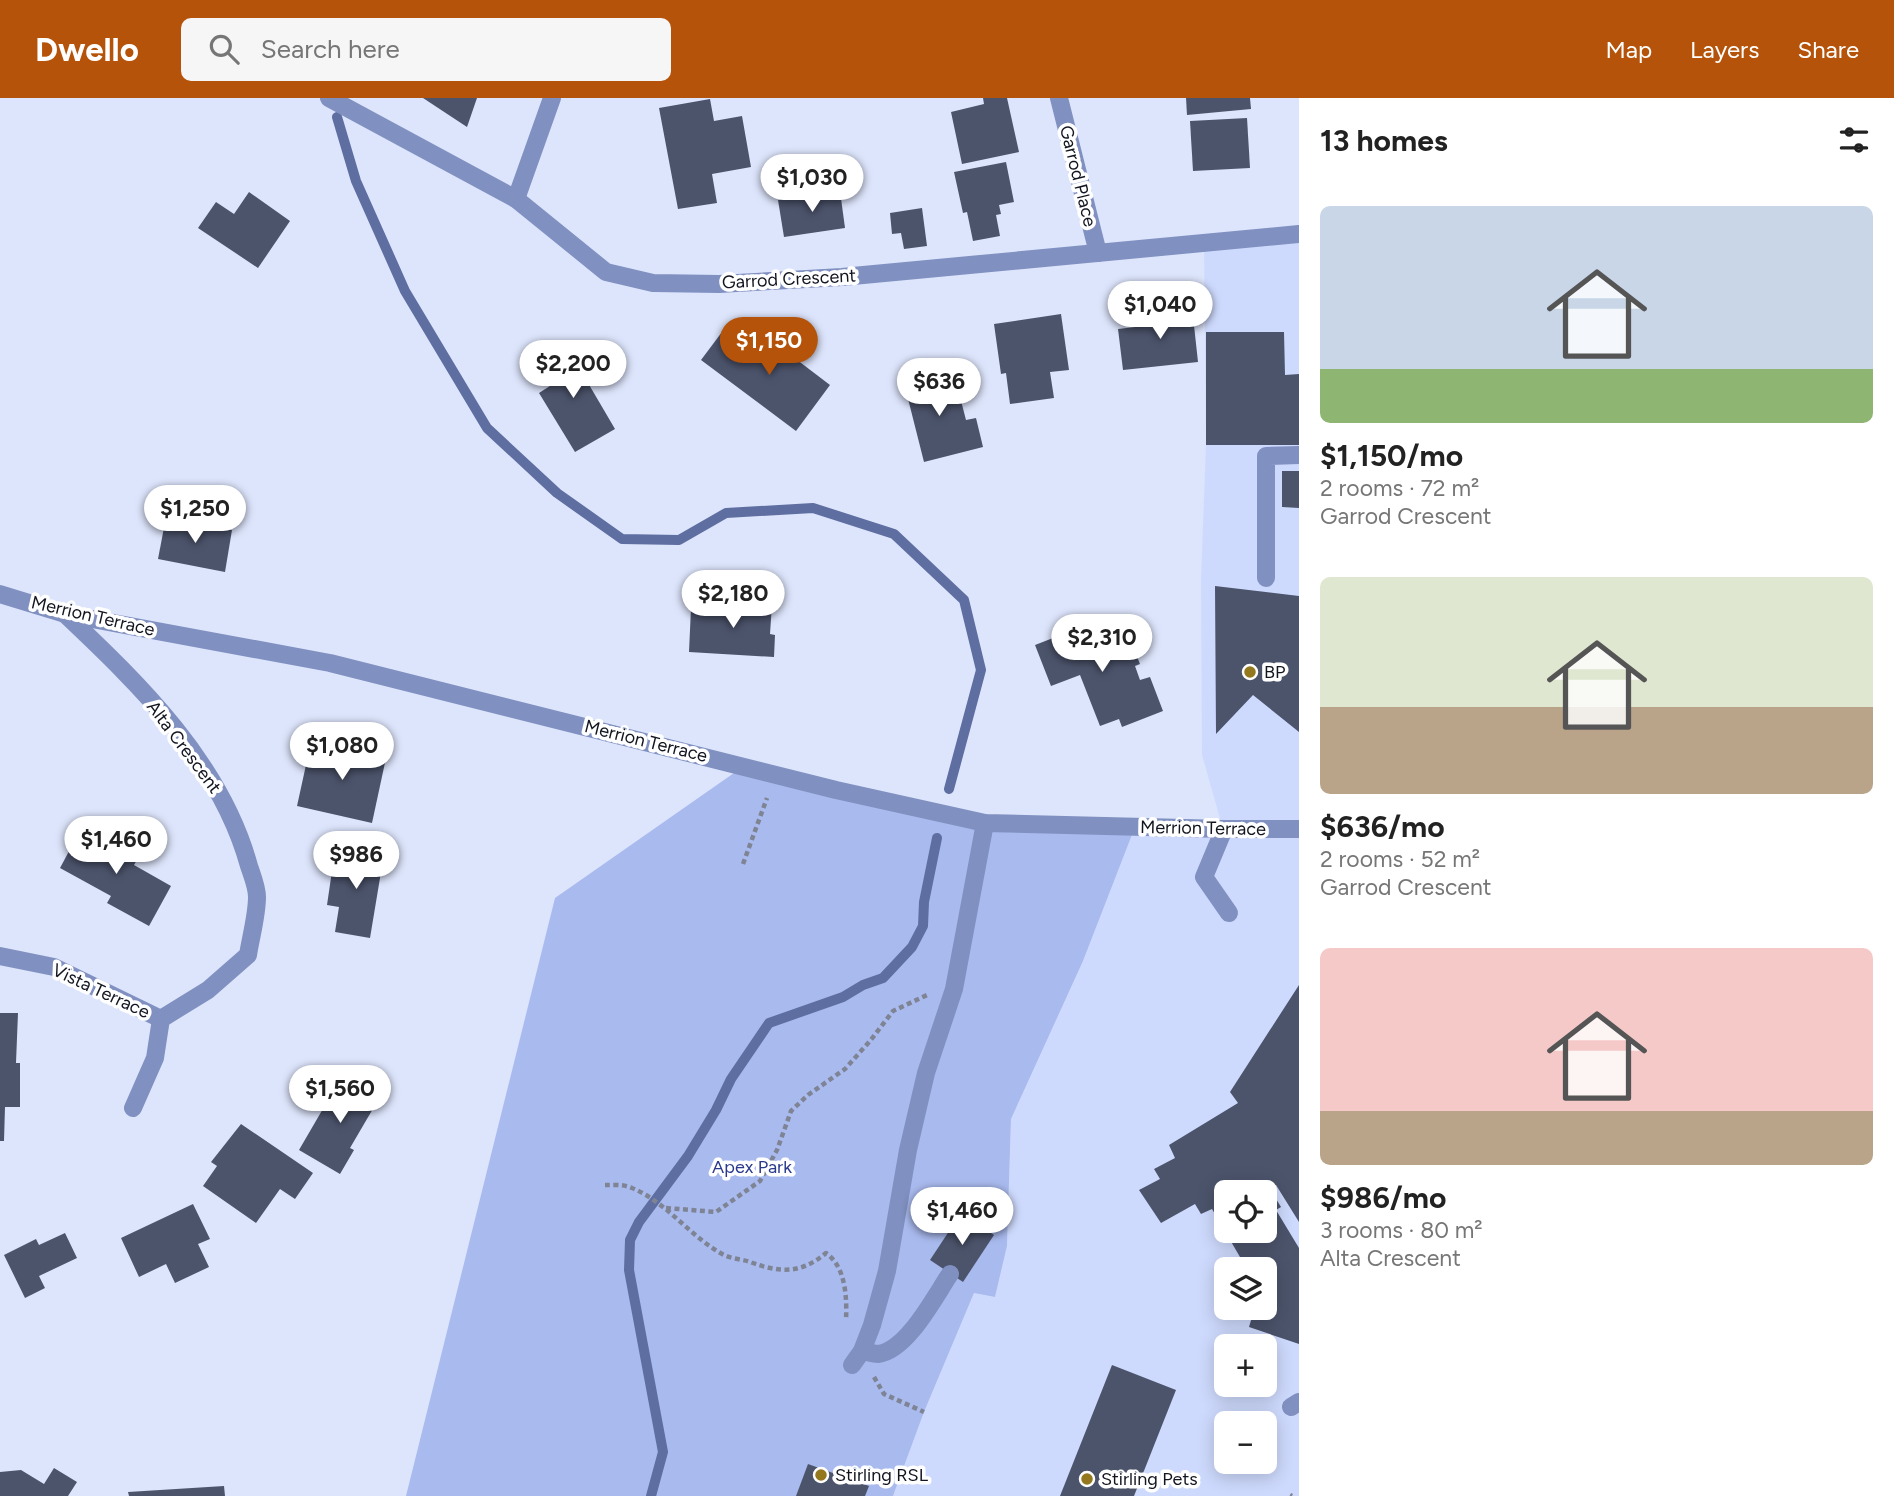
<!DOCTYPE html>
<html lang="en">
<head>
<meta charset="utf-8">
<style>
	:root { --surface:#fff; --page:#f6f6f6; --text:#222; --muted:#767676; --accent:#b45309 }
	body { margin:0; font-family:Figtree,sans-serif; background:var(--page); color:var(--text); height:100vh; display:flex; flex-direction:column; font-size:26px; white-space:nowrap }
	* { box-sizing:border-box; margin:0 }
	p { font-size:23px; color:var(--muted) }
	.icon { flex:none; width:38px; height:38px; fill:none; stroke:currentColor; stroke-width:2; stroke-linecap:round; stroke-linejoin:round }
	.map { position:relative; flex:1; overflow:hidden }
	.sheet { display:flex; flex-direction:column; background:var(--surface); width:595px }
	.sheet>* { flex:none }
	.tools { position:absolute; left:1214px; top:1082px; display:grid; gap:14px }
	.tools a { display:grid; place-items:center; width:63px; height:63px; border-radius:10px; background:var(--surface); box-shadow:0 4px 18px #0003; font-size:35px }
	.price { position:absolute; translate:-50% -60px; padding:0 16px; border-radius:24px; background:#fff; color:#222; font-size:23px; line-height:46px; filter:drop-shadow(0 2px 4px #0008) }
	.price::after { content:''; position:absolute; left:50%; top:42px; width:21px; height:16px; margin-left:-10px; background:inherit; clip-path:polygon(0 0,100% 0,50% 100%) }
	.price.selected { background:var(--accent); color:#fff }
	ul { padding:0; list-style:none }
	li { display:grid; align-content:center; gap:14px; height:371px; padding:0 21px }
	li span { display:grid; place-items:center; height:217px; border-radius:10px; color:#555 }
	li>.icon { margin-inline-start:auto }
	span .icon { width:126px; height:126px; fill:#fffc; stroke-width:1 }
	li b { font-size:30px }
	h2 { display:flex; justify-content:space-between; align-items:center; height:84px; padding:0 21px; font-size:30px }
	header { display:flex; align-items:center; gap:42px; box-sizing:border-box; height:98px; padding:0 35px; background:var(--accent); color:#fff }
	header strong { font-size:33px }
	nav { display:flex; gap:38px; margin-inline-start:auto; font-size:24px }
	.search { width:490px; height:63px; background:var(--page); display:flex; align-items:center; gap:18px; box-sizing:border-box; padding:0 24px; border-radius:10px; color:var(--muted); font-size:26px }
	main { display:flex; flex:1; min-height:0 }
	.map>svg:first-child { display:block }
	.built { fill:#cedafd; fill-rule:evenodd }
	.green { fill:#a9baee }
	.lines { fill:none; stroke-linecap:round; stroke-linejoin:round }
	.stream { stroke:#5e6ea1; stroke-width:10 }
	.building { fill:#4c546c; fill-rule:evenodd }
	.path { stroke:#7f8495; stroke-width:4.5; stroke-dasharray:5 3.5; stroke-linecap:butt }
	.minor { stroke:#8090c0; stroke-width:18 }
	.poi-dot { fill:#93781e; stroke:#fff; stroke-width:2.5 }
	.labels { text-anchor:middle; dominant-baseline:central; stroke-width:7; stroke-linejoin:round; paint-order:stroke }
	.street-label { font-size:18px; fill:#12151f; stroke:#fff }
	.poi-label { font-size:18px; fill:#12151f; stroke:#fff; text-anchor:start }
	.park-label { font-size:18px; fill:#2a398b; stroke:#fff }
</style>
</head>
<body>
<header>
<strong>Dwello</strong>
<div class="search"><svg class="icon" aria-label="search" viewBox="0 0 24 24"><circle cx="10" cy="10" r="6"/><path d="M15 15l6 6"/></svg>Search here</div>
<nav><a>Map</a><a>Layers</a><a>Share</a></nav>
</header>
<main>
<div class="map">
<svg width="1299" height="1398" viewBox="0 0 1299 1398">
	<rect width="100%" height="100%" fill="#dde5fc"/>
	<!-- built -->
	<path class="built" d="M 1299,136 L 1299,1398 L 893,1398 L 924,1314 L 974,1195 L 995,1199 L 1007,1148 L 1011,1021 L 1083,863 L 1135,729 L 1223,731 L 1202,657 L 1201,482 L 1206,347 L 1204,144 ZM 1227,1094 L 1265,1094 L 1265,1132 L 1227,1132 ZM 1227,1171 L 1265,1171 L 1265,1209 L 1227,1209 ZM 1227,1248 L 1265,1248 L 1265,1286 L 1227,1286 ZM 1227,1325 L 1265,1325 L 1265,1363 L 1227,1363 Z"/>
	<!-- green -->
	<path class="green" d="M 744,668 L 985,725 L 1135,729 L 1083,863 L 1011,1021 L 1007,1148 L 995,1199 L 974,1195 L 924,1314 L 893,1398 L 406,1398 L 555,800 Z"/>
	<g class="lines">
		<!-- stream -->
		<g class="stream">
			<path d="M 337,19 L 356,83 L 405,193 L 487,330 L 557,395 L 622,441 L 679,442 L 726,415 L 813,410 L 894,436 L 964,502 L 981,572 L 949,691"/>
			<path d="M 651,1398 L 663,1354 L 629,1172 L 630,1142 L 639,1124 L 688,1058 L 716,1012 L 731,981 L 769,925 L 843,899 L 863,887 L 883,880 L 912,849 L 923,828 L 924,804 L 937,740"/>
		</g>
	</g>
	<!-- building -->
	<g class="building">
		<path d="M 423,0 L 477,0 L 467,29 Z"/>
		<path d="M 983,0 L 1007,0 L 1019,54 L 962,66 L 951,14 L 984,6 Z"/>
		<path d="M 1186,0 L 1250,0 L 1251,11 L 1187,17 Z"/>
		<path d="M 710,1 L 714,23 L 742,18 L 751,69 L 712,76 L 717,105 L 678,111 L 659,10 Z"/>
		<path d="M 1247,20 L 1250,70 L 1193,73 L 1190,23 Z"/>
		<path d="M 1006,64 L 1014,104 L 999,107 L 1001,116 L 996,117 L 1000,138 L 973,143 L 967,114 L 963,115 L 954,74 Z"/>
		<path d="M 840,93 L 845,130 L 784,139 L 778,102 Z"/>
		<path d="M 249,94 L 290,123 L 258,170 L 198,130 L 216,104 L 234,116 Z"/>
		<path d="M 922,110 L 927,148 L 904,151 L 901,135 L 892,136 L 890,115 Z"/>
		<path d="M 1192,209 L 1198,264 L 1123,272 L 1118,231 L 1135,229 L 1134,224 L 1163,221 L 1162,213 Z"/>
		<path d="M 1061,216 L 1069,272 L 1050,274 L 1054,300 L 1010,306 L 1006,275 L 1001,276 L 994,226 Z"/>
		<path d="M 722,234 L 748,254 L 763,236 L 830,287 L 796,333 L 701,262 Z"/>
		<path d="M 1206,234 L 1284,234 L 1285,277 L 1299,276 L 1299,347 L 1206,347 Z"/>
		<path d="M 564,244 L 615,331 L 575,354 L 539,295 L 553,286 L 538,260 Z"/>
		<path d="M 934,269 L 941,295 L 958,291 L 966,322 L 976,320 L 983,349 L 924,364 L 902,277 Z"/>
		<path d="M 1282,373 L 1299,373 L 1299,410 L 1282,409 Z"/>
		<path d="M 166,419 L 232,432 L 225,474 L 158,461 Z"/>
		<path d="M 1215,488 L 1299,498 L 1299,634 L 1253,597 L 1216,636 Z"/>
		<path d="M 729,503 L 772,506 L 770,536 L 775,537 L 774,559 L 689,554 L 691,510 L 728,512 Z"/>
		<path d="M 1084,528 L 1088,537 L 1093,534 L 1096,542 L 1118,533 L 1122,544 L 1130,541 L 1140,566 L 1135,568 L 1140,582 L 1150,579 L 1163,613 L 1122,629 L 1119,621 L 1100,628 L 1080,577 L 1051,588 L 1035,547 Z"/>
		<path d="M 311,644 L 386,660 L 372,725 L 297,708 Z"/>
		<path d="M 82,729 L 138,760 L 134,767 L 171,788 L 149,828 L 107,805 L 111,798 L 60,770 Z"/>
		<path d="M 346,750 L 384,756 L 370,840 L 335,834 L 339,809 L 327,807 L 333,766 L 343,767 Z"/>
		<path d="M 1299,887 L 1299,1124 L 1276,1087 L 1270,1091 L 1281,1109 L 1276,1112 L 1299,1150 L 1299,1246 L 1249,1229 L 1255,1209 L 1265,1209 L 1265,1171 L 1247,1171 L 1212,1111 L 1201,1116 L 1195,1106 L 1161,1125 L 1139,1092 L 1160,1081 L 1154,1071 L 1175,1060 L 1169,1047 L 1238,1005 L 1230,994 ZM 1227,1094 L 1265,1094 L 1265,1132 L 1227,1132 Z"/>
		<path d="M 0,915 L 18,915 L 16,965 L 20,965 L 20,1009 L 5,1009 L 4,1043 L 0,1043 Z"/>
		<path d="M 349,979 L 381,997 L 350,1050 L 354,1052 L 340,1076 L 299,1052 L 331,997 L 337,1000 Z"/>
		<path d="M 241,1026 L 313,1075 L 295,1101 L 280,1091 L 256,1125 L 203,1088 L 217,1068 L 211,1064 Z"/>
		<path d="M 193,1106 L 210,1141 L 198,1146 L 209,1169 L 175,1185 L 166,1166 L 139,1179 L 121,1140 Z"/>
		<path d="M 961,1115 L 994,1137 L 963,1184 L 930,1162 Z"/>
		<path d="M 65,1135 L 77,1160 L 39,1178 L 45,1190 L 25,1200 L 4,1157 L 36,1141 L 39,1147 Z"/>
		<path d="M 1112,1267 L 1176,1292 L 1134,1398 L 1060,1398 Z"/>
		<path d="M 808,1366 L 869,1388 L 865,1398 L 796,1398 Z"/>
		<path d="M 54,1370 L 77,1384 L 68,1398 L 0,1398 L 0,1374 L 21,1372 L 44,1386 Z"/>
		<path d="M 224,1388 L 225,1398 L 129,1398 L 128,1394 Z"/>
	</g>
	<g class="lines">
		<!-- path -->
		<g class="path">
			<path d="M 743,766 L 767,700"/>
			<path d="M 605,1087 C 613,1087 623,1086 632,1090 C 668,1105 690,1139 724,1157 C 732,1161 742,1161 750,1164 C 780,1175 801,1176 826,1155 C 846,1169 847,1200 846,1222"/>
			<path d="M 666,1110 L 716,1114 L 760,1083 L 777,1052 L 791,1013 L 808,997 L 845,971 L 870,943 L 893,913 L 927,897"/>
			<path d="M 874,1279 L 884,1296 L 924,1314"/>
			<path d="M 1290,1397 L 1292,1398"/>
		</g>
		<!-- minor -->
		<g class="minor">
			<path d="M 329,0 L 516,101 L 606,174 L 653,185 L 719,186 L 842,179 L 1299,136"/>
			<path d="M 1059,0 L 1098,155"/>
			<path d="M 516,101 L 552,0"/>
			<path d="M 1266,480 L 1266,358 L 1299,357"/>
			<path d="M 0,496 L 65,516 L 330,565 L 836,692 L 985,725 L 1224,731 L 1299,731"/>
			<path d="M 65,516 C 140,587 221,665 249,768 C 252,777 257,789 257,799 C 257,817 251,838 248,857 L 208,892 L 161,921 L 155,960 L 133,1010"/>
			<path d="M 1224,731 L 1204,779 L 1229,815"/>
			<path d="M 0,858 L 54,869 L 161,921"/>
			<path d="M 862,1253 C 867,1254 874,1256 878,1256 C 907,1253 935,1198 950,1176"/>
			<path d="M 852,1267 L 862,1253 L 872,1227 L 887,1173 L 908,1052 L 926,975 L 954,891 L 985,725"/>
			<path d="M 1291,1309 L 1299,1304"/>
		</g>
	</g>
	<!-- markers -->
	<g class="poi-dot">
		<circle cx="1250" cy="574" r="7"/>
		<circle cx="821" cy="1377" r="7"/>
		<circle cx="1087" cy="1381" r="7"/>
	</g>
	<g class="labels">
		<!-- street labels -->
		<g class="street-label">
			<text transform="translate(1078 78) rotate(76)">Garrod Place</text>
			<text transform="translate(789 181) rotate(-3)">Garrod Crescent</text>
			<text transform="translate(93 518) rotate(13)">Merrion Terrace</text>
			<text transform="translate(646 643) rotate(14)">Merrion Terrace</text>
			<text transform="translate(184 649) rotate(53)">Alta Crescent</text>
			<text transform="translate(1203 730) rotate(1)">Merrion Terrace</text>
			<text transform="translate(101 893) rotate(25)">Vista Terrace</text>
		</g>
		<!-- poi labels -->
		<g class="poi-label">
			<text x="1264" y="574">BP</text>
			<text x="835" y="1377">Stirling RSL</text>
			<text x="1101" y="1381">Stirling Pets</text>
		</g>
		<!-- park labels -->
		<g class="park-label">
			<text x="752" y="1069">Apex Park</text>
		</g>
	</g>
</svg>
<div class="tools">
<a><svg class="icon" aria-label="locate" viewBox="0 0 24 24"><circle cx="12" cy="12" r="6"/><path d="M12 2v4M12 18v4M2 12h4M18 12h4"/></svg></a>
<a><svg class="icon" aria-label="layers" viewBox="0 0 24 24"><path d="M12 4l9 5-9 5-9-5zM3 14l9 5 9-5"/></svg></a>
<a>+</a>
<a>−</a>
</div>
<b class="price" style="left:812px;top:116px">$1,030</b>
<b class="price" style="left:1160px;top:243px">$1,040</b>
<b class="price selected" style="left:769px;top:279px">$1,150</b>
<b class="price" style="left:573px;top:302px">$2,200</b>
<b class="price" style="left:939px;top:320px">$636</b>
<b class="price" style="left:195px;top:447px">$1,250</b>
<b class="price" style="left:733px;top:532px">$2,180</b>
<b class="price" style="left:1102px;top:576px">$2,310</b>
<b class="price" style="left:342px;top:684px">$1,080</b>
<b class="price" style="left:116px;top:778px">$1,460</b>
<b class="price" style="left:356px;top:793px">$986</b>
<b class="price" style="left:340px;top:1027px">$1,560</b>
<b class="price" style="left:962px;top:1149px">$1,460</b>
</div>
<section class="sheet">
<h2>13 homes<svg class="icon" aria-label="filters" viewBox="0 0 24 24"><path d="M4 7h16M4 17h16"/><circle cx="9" cy="7" r="2"/><circle cx="15" cy="17" r="2"/></svg></h2>
<ul>
<li><span style="background:linear-gradient(#c9d6e8 75%,#8fb573 0)"><svg class="icon" aria-label="home" viewBox="0 0 24 24"><path d="M3 11l9-7 9 7M6 9v11h12V9"/></svg></span><div><b>$1,150/mo</b><p>2 rooms · 72 m²</p><p>Garrod Crescent</p></div></li>
<li><span style="background:linear-gradient(#dfe7d0 60%,#b9a48a 0)"><svg class="icon" aria-label="home" viewBox="0 0 24 24"><path d="M3 11l9-7 9 7M6 9v11h12V9"/></svg></span><div><b>$636/mo</b><p>2 rooms · 52 m²</p><p>Garrod Crescent</p></div></li>
<li><span style="background:linear-gradient(#f6c9c9 75%,#b9a48a 0)"><svg class="icon" aria-label="home" viewBox="0 0 24 24"><path d="M3 11l9-7 9 7M6 9v11h12V9"/></svg></span><div><b>$986/mo</b><p>3 rooms · 80 m²</p><p>Alta Crescent</p></div></li>
</ul>
</section>
</main>
</body>
</html>
